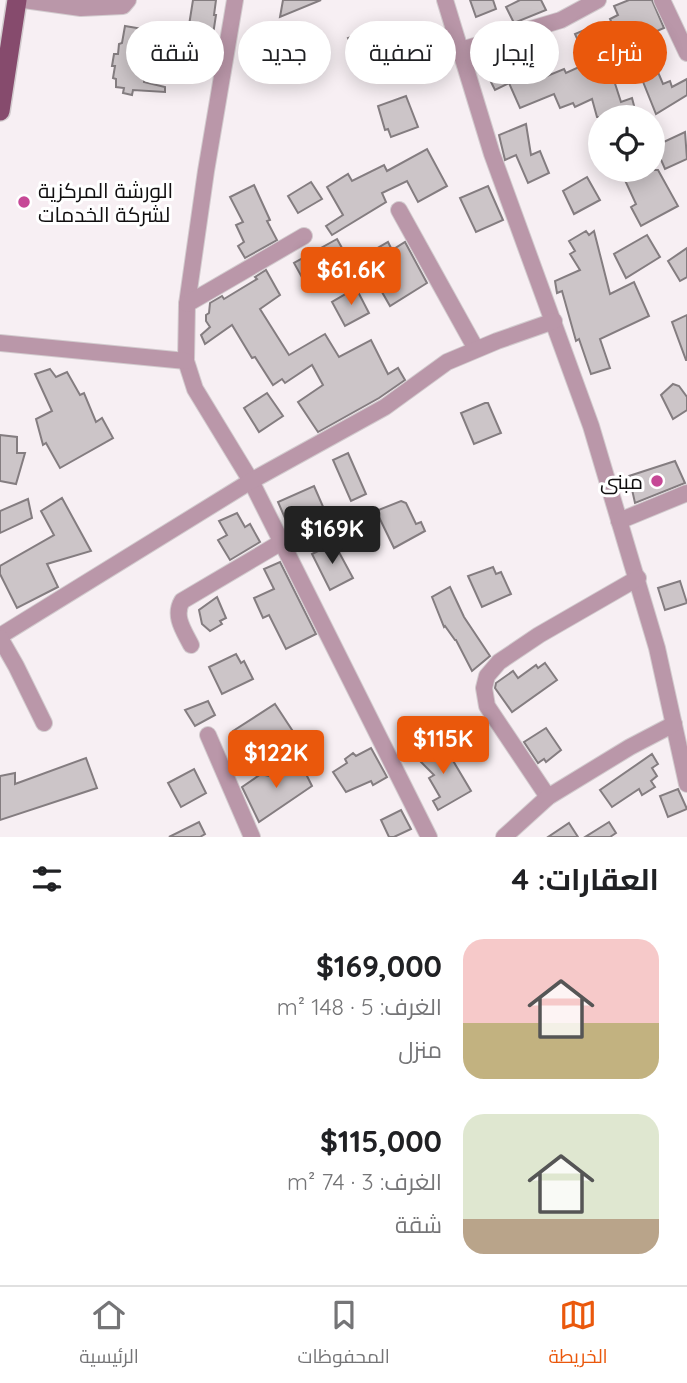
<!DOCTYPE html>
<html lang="ar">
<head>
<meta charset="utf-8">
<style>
	:root { --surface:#fff; --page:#f2f2f2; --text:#202124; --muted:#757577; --line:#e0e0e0; --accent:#ea580c }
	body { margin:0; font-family:Quicksand,Cairo,sans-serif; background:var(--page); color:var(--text); direction:rtl; height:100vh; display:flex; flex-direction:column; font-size:26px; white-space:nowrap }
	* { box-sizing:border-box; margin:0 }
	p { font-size:23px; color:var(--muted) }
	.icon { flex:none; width:38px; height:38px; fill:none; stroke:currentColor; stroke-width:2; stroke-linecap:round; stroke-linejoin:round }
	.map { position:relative; height:837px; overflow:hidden; direction:ltr }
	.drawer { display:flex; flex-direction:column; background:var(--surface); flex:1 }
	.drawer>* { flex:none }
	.hud { position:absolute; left:21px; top:21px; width:646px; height:63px; direction:rtl; display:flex; gap:14px }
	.buttons { position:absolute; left:588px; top:105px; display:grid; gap:14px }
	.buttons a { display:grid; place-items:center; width:77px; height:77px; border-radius:50%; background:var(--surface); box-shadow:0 4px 18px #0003; font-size:35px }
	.price { position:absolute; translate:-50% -60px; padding:0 16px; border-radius:7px; background:var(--accent); color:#fff; font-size:23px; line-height:46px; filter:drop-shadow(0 2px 4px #0008) }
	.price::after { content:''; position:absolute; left:50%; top:42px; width:21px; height:16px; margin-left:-10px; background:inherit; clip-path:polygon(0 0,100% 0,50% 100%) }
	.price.selected { background:#222; color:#fff }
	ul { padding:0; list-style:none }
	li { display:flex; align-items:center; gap:21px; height:175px; padding:0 28px }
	li span { display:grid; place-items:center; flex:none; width:196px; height:140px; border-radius:21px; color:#555 }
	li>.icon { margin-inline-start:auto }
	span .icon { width:84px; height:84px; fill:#fffc; stroke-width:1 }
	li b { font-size:30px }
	h2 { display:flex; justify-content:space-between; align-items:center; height:84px; padding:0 28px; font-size:30px }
	.tag { padding:0 24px; border-radius:32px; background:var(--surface); box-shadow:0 4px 18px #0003; font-size:24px; line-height:63px }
	.tag.selected { background:var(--accent); color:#fff }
	.dock { display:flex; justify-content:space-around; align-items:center; height:98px; border-top:2px solid var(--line); background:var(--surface); font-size:19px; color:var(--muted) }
	.dock a { display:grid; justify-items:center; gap:4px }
	.dock .selected { color:var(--accent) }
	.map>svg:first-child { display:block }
	.building { fill:#ccc5c8; stroke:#847d80; stroke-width:2 }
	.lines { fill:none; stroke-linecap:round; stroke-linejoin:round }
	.minor-casing { stroke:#d2cbce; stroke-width:18 }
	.major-casing { stroke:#d2cbce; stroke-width:22 }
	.minor { stroke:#ba97a9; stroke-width:16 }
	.major { stroke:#864b6d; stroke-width:19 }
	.poi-dot { fill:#c64896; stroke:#fff; stroke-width:2.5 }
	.labels { text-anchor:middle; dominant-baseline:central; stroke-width:6; stroke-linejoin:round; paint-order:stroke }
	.poi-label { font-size:21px; fill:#0f0d0e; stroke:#fff; text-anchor:start }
</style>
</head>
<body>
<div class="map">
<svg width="687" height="837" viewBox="0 0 687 837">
	<rect width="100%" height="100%" fill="#f7eff3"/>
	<!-- building -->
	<g class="building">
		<path d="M 193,0 L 216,0 L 214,15 L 216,15 L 208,67 L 183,63 Z"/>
		<path d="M 283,0 L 321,0 L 280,17 Z"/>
		<path d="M 470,0 L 493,0 L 496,9 L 476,17 Z"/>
		<path d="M 520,0 L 541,0 L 546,10 L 514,23 L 506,7 Z"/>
		<path d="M 629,0 L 652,0 L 664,28 L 643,37 L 663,84 L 670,81 L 672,87 L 687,79 L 687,95 L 656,114 L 631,52 L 625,54 L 610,19 L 618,15 L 614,6 Z"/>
		<path d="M 383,25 L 392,45 L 363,58 L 361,54 L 356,56 L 348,38 Z"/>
		<path d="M 596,25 L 621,102 L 632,98 L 637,117 L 597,117 L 592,99 L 575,107 L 573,103 L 560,108 L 554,94 L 520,108 L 509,83 L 495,90 L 487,74 L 488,64 L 494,59 L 523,47 L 535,81 L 564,69 L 566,73 L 588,63 L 575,34 Z"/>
		<path d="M 125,26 L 143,29 L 142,33 L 155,34 L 154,48 L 147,50 L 144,82 L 165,87 L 165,92 L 133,90 L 132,95 L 123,93 L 124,88 L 116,87 L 116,79 L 113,78 L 115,66 L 112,66 L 114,54 L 118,54 L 119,44 L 122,43 Z"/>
		<path d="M 406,96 L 418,127 L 391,137 L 388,129 L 385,130 L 378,106 Z"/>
		<path d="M 526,124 L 531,155 L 540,151 L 549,173 L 528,183 L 516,155 L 505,160 L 499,135 Z"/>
		<path d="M 685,132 L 687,159 L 665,169 L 655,146 Z"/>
		<path d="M 427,149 L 447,186 L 418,202 L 407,181 L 382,193 L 386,202 L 332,235 L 326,226 L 343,215 L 327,187 L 348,174 L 352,181 L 384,165 L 387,171 Z"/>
		<path d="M 625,170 L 658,170 L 678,206 L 641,226 L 631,207 L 636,204 L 624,178 L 629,176 Z"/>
		<path d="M 587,177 L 600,200 L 574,214 L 563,191 Z"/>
		<path d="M 311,182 L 322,199 L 298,213 L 288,196 Z"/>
		<path d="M 254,185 L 270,220 L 267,221 L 277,240 L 245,258 L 238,246 L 244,242 L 236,225 L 243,222 L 230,197 Z"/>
		<path d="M 488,186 L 503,220 L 476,232 L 460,198 Z"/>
		<path d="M 586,231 L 589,235 L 594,231 L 610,294 L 634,282 L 649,316 L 600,339 L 610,368 L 591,374 L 579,339 L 576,341 L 562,291 L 557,293 L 555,281 L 580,270 L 570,254 L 575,251 L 569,241 Z"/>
		<path d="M 647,235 L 660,257 L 626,278 L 614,254 Z"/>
		<path d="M 337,239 L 347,257 L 304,281 L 294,263 Z"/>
		<path d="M 388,242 L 392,250 L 405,242 L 427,283 L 390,306 L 362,257 Z"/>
		<path d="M 687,248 L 687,277 L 680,281 L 668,261 Z"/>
		<path d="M 266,270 L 280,295 L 260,309 L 289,355 L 325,334 L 339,357 L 371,340 L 388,374 L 398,368 L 405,380 L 379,398 L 318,432 L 298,402 L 323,385 L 312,365 L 285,383 L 282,379 L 273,385 L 255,357 L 252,358 L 232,325 L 205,344 L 201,335 L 210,327 L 206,321 L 206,315 L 209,313 L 210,303 L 222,296 L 224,299 L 257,279 L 255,277 Z"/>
		<path d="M 356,288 L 369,313 L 345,326 L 332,302 Z"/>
		<path d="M 687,315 L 687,360 L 686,360 L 672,322 Z"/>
		<path d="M 50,369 L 56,377 L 67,372 L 80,395 L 84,393 L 96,422 L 102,418 L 113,438 L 60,468 L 46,443 L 43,445 L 36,419 L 52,411 L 35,374 Z"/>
		<path d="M 673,384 L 679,386 L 687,397 L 687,410 L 673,419 L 661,395 Z"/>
		<path d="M 267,393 L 283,416 L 259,432 L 244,408 Z"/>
		<path d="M 485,403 L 488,403 L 501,433 L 474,444 L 461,413 Z"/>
		<path d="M 0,435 L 17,437 L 17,453 L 25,453 L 16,484 L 0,481 Z"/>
		<path d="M 348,453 L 366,494 L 351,501 L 333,460 Z"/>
		<path d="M 675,461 L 685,483 L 635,503 L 629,476 Z"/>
		<path d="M 314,486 L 331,525 L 295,541 L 278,502 Z"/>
		<path d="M 62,498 L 91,551 L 47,564 L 58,587 L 17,608 L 0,574 L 0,566 L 54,535 L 41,511 Z"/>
		<path d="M 28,499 L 32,518 L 0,533 L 0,511 Z"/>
		<path d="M 401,501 L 406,503 L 416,524 L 421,522 L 425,531 L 394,548 L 376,511 Z"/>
		<path d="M 237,513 L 245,527 L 250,524 L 260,542 L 230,560 L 218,540 L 227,535 L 219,521 Z"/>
		<path d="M 334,543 L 353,578 L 330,590 L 312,554 Z"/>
		<path d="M 280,562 L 316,634 L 286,649 L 269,615 L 263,618 L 254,598 L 274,589 L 264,569 Z"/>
		<path d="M 493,567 L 496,574 L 501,572 L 511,594 L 482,607 L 468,576 Z"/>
		<path d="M 680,581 L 687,603 L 665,610 L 658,588 Z"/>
		<path d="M 450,587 L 464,617 L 490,656 L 472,671 L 456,640 L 455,640 L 445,626 L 444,627 L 432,597 Z"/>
		<path d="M 217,597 L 226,618 L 220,621 L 222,624 L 210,631 L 202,624 L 199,610 Z"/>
		<path d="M 236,654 L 241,663 L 244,661 L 253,679 L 222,694 L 209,667 Z"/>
		<path d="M 545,663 L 557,680 L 512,712 L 495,688 L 496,683 L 513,671 L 518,678 L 536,665 L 538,668 Z"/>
		<path d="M 208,701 L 215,715 L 195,726 L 185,710 Z"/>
		<path d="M 275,704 L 296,736 L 254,764 L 233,731 Z"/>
		<path d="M 442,723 L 450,733 L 436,744 L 427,734 Z"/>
		<path d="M 546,728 L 561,750 L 546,762 L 544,759 L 538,763 L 524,742 Z"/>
		<path d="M 431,741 L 446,763 L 452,759 L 471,791 L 438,810 L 433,801 L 440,797 L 429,778 L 434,775 L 413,754 Z"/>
		<path d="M 371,748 L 387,777 L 373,785 L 371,781 L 346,792 L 333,772 L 347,763 L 345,759 L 353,753 L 356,756 Z"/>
		<path d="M 652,754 L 658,764 L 652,768 L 657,776 L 651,781 L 655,787 L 642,795 L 639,789 L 612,807 L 600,790 Z"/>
		<path d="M 86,758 L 97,788 L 0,820 L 0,776 L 15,773 L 15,784 Z"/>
		<path d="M 300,762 L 312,786 L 259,822 L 242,787 L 261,774 L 269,776 Z"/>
		<path d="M 194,769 L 206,793 L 181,807 L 168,783 Z"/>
		<path d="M 678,789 L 687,809 L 668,817 L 660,796 Z"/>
		<path d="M 401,810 L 411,829 L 394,837 L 389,837 L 381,820 Z"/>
		<path d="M 199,822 L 205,834 L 200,837 L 169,837 Z"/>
		<path d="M 609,822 L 616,833 L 610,837 L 585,837 Z"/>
		<path d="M 569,823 L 578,837 L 548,837 Z"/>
	</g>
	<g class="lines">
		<defs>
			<g id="minor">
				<path d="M 24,0 L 81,8 L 123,6 L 128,0"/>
				<path d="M 235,0 L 206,171 L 187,304 L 186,361 L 195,389 L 251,481 L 429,837"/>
				<path d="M 445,0 L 492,154 L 591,426 L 657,648 L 687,784"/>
				<path d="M 662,0 L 687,53"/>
				<path d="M 461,50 L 561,20 L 598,0"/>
				<path d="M 399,210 L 476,349"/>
				<path d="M 187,304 L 304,236"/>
				<path d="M 0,343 L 186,361"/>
				<path d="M 619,521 L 687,493"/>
				<path d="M 0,636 L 251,481 L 385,407 L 447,362 L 497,341 L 554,321"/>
				<path d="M 0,638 L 16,666 L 44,723"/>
				<path d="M 191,645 C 184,631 173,616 182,601 L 280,543"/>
				<path d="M 208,735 L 252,837"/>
				<path d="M 548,797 L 487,706 L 484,688 L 487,676 L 499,662 L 539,635 L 638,578"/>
				<path d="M 504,837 L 548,797 L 630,747 L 674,724"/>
			</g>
			<path id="major" d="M 0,111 L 17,0"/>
		</defs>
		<!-- minor casing -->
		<use href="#minor" class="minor-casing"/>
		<!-- major casing -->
		<use href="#major" class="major-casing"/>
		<!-- minor -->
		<use href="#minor" class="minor"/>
		<!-- major -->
		<use href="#major" class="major"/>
	</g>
	<!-- markers -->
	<g class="poi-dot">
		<circle cx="24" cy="202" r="7"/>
		<circle cx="657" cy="481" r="7"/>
	</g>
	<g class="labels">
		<!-- poi labels -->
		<g class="poi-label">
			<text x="38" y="190">الورشة المركزية<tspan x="38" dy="24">لشركة الخدمات</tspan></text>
			<text x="643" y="481" text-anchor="end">مبنى</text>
		</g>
	</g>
</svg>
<div class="buttons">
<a><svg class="icon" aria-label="locate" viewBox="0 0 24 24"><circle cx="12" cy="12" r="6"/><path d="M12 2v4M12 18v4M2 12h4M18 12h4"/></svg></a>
</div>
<b class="price" style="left:351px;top:307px">$61.6K</b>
<b class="price selected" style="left:332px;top:566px">$169K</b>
<b class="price" style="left:443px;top:776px">$115K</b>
<b class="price" style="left:276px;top:790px">$122K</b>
<div class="hud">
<a class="tag selected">شراء</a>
<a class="tag">إيجار</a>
<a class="tag">تصفية</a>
<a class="tag">جديد</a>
<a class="tag">شقة</a>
</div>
</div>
<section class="drawer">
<h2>العقارات: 4<svg class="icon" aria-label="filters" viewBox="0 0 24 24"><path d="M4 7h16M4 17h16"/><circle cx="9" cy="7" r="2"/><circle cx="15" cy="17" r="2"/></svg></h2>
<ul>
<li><span style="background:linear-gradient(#f6c9c9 60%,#c2b280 0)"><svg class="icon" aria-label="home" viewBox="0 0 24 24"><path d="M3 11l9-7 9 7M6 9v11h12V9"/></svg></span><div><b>$169,000</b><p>الغرف: 5 · 148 m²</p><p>منزل</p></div></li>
<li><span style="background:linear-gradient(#dfe7d0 75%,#b9a48a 0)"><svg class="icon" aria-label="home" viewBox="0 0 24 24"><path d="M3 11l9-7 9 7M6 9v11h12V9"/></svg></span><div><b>$115,000</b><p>الغرف: 3 · 74 m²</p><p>شقة</p></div></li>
</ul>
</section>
<nav class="dock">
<a class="selected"><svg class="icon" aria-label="map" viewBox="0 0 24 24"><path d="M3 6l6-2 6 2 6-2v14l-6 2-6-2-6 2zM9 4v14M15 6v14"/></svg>الخريطة</a>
<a><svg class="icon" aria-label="saved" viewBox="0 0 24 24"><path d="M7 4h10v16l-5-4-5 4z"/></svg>المحفوظات</a>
<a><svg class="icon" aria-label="home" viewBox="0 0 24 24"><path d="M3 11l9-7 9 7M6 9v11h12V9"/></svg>الرئيسية</a>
</nav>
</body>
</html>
